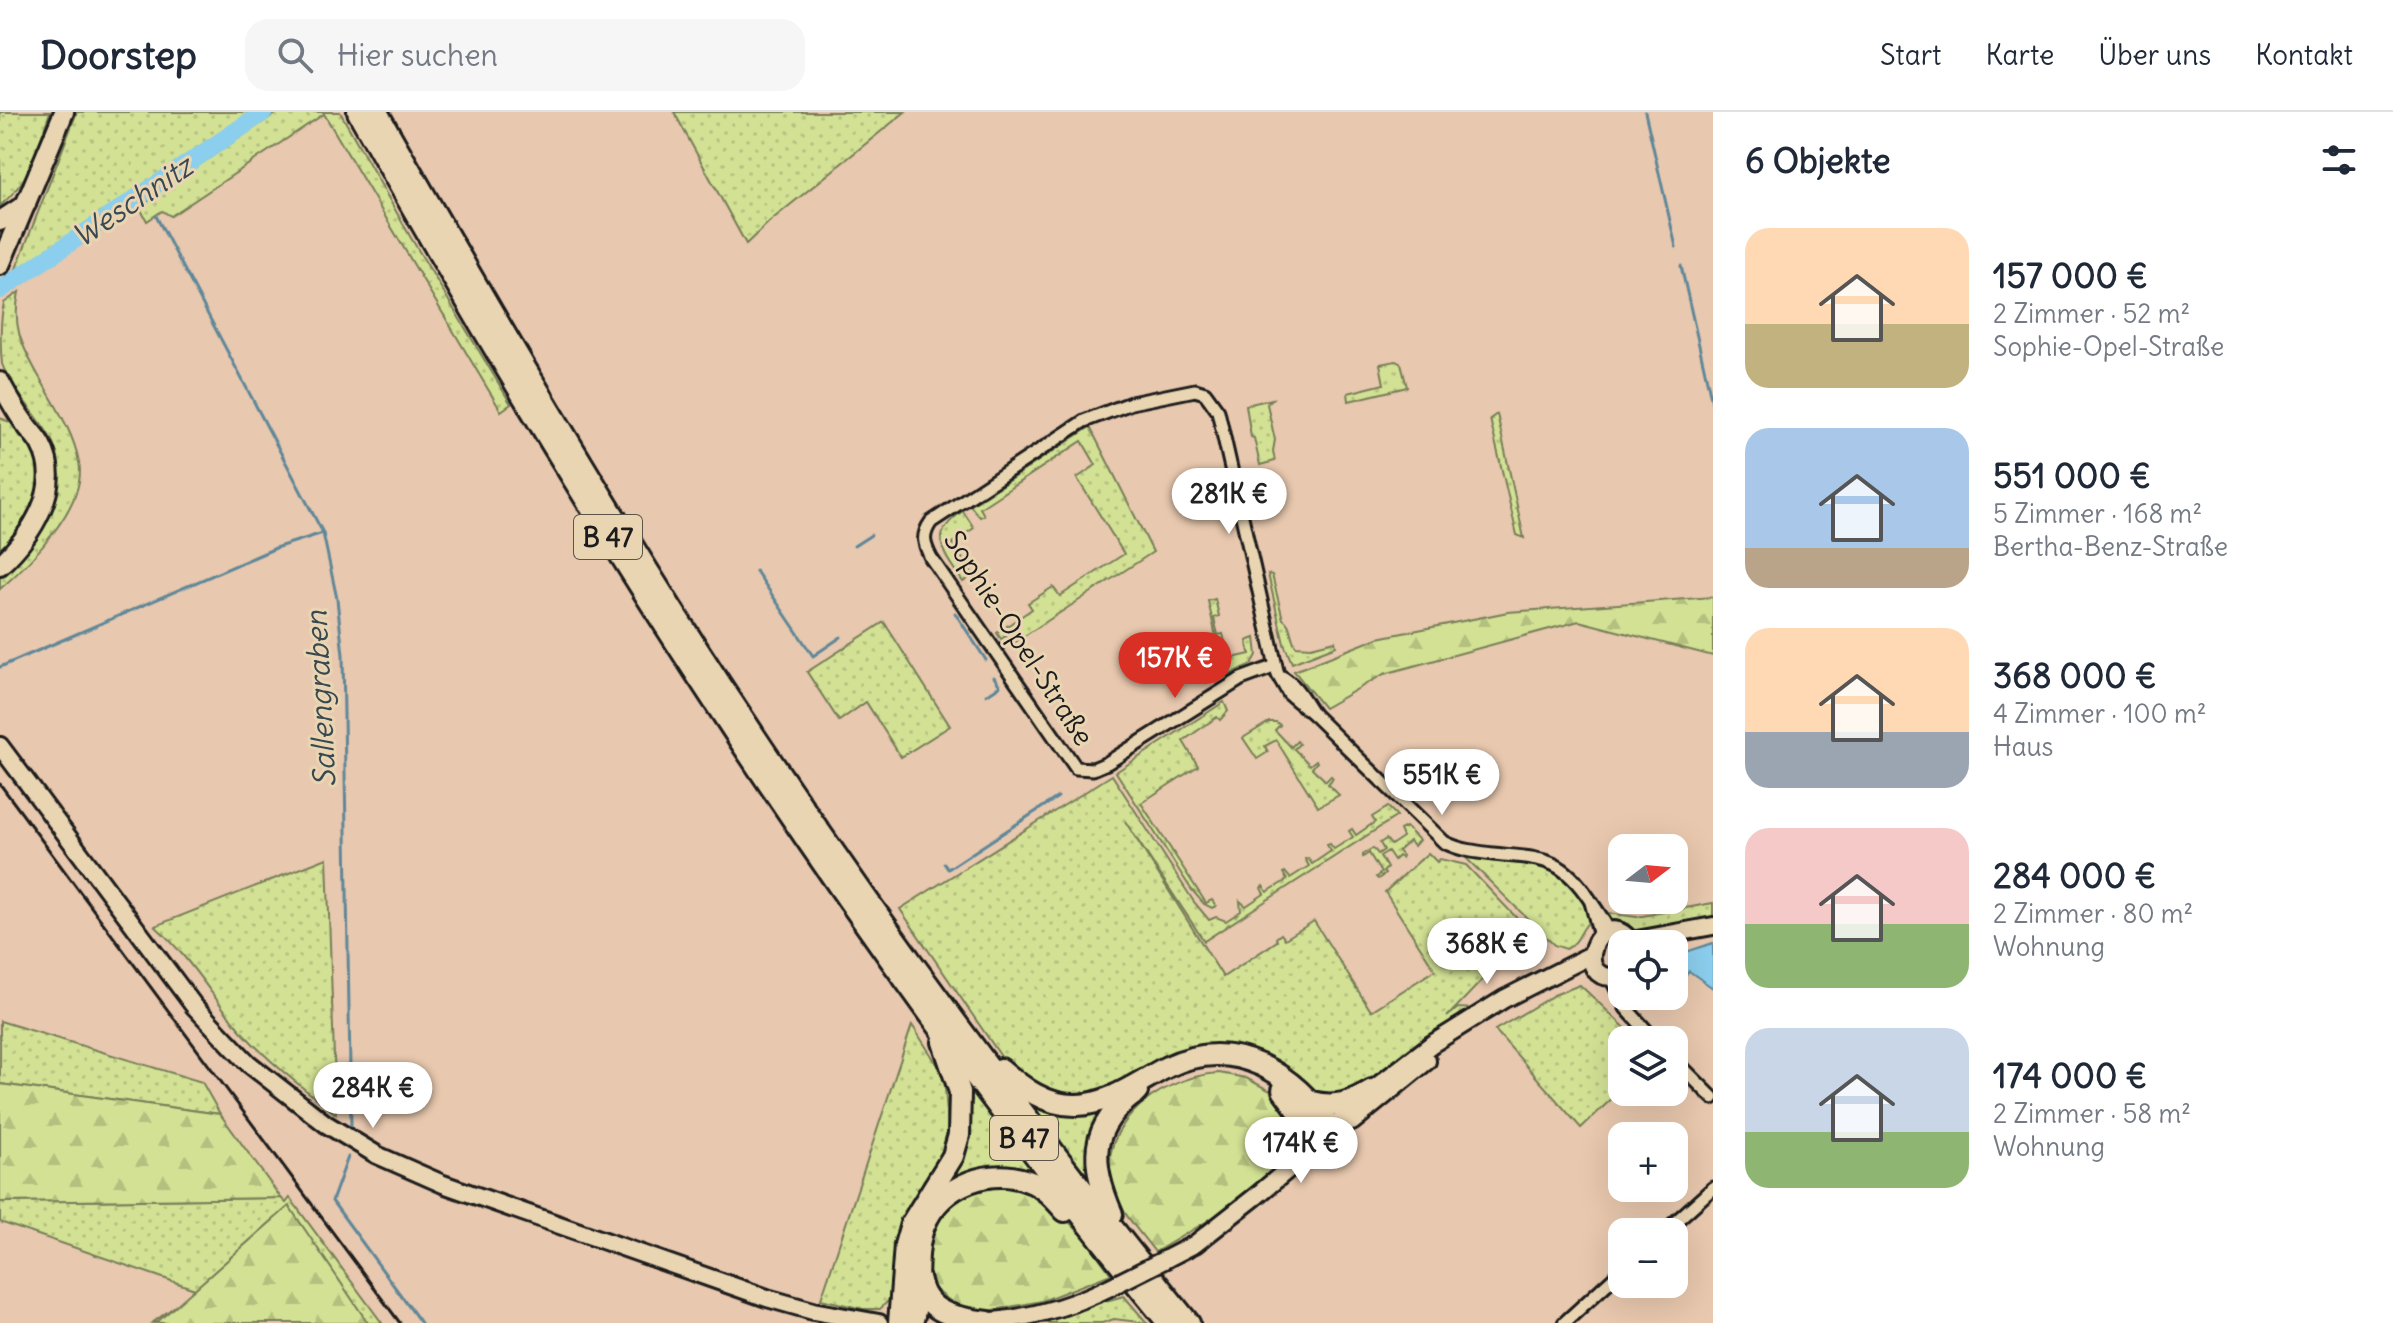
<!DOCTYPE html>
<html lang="de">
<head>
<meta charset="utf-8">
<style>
	:root { --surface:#fff; --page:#f6f6f7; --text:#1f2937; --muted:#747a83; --line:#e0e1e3; --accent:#d93025 }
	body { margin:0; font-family:Delius,sans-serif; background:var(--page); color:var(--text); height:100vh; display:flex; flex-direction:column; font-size:30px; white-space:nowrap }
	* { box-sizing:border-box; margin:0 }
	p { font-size:26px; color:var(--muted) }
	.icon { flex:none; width:44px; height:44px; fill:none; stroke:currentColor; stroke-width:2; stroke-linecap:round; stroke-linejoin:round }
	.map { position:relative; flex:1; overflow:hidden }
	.details { display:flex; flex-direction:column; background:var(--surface); width:680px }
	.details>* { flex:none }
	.needle { width:52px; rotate:74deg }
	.fabs { position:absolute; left:1608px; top:722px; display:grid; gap:16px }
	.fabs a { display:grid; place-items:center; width:80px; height:80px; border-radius:16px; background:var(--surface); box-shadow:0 8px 32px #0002; font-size:40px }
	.price { position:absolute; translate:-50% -68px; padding:0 18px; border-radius:28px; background:#fff; color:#222; font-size:26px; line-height:52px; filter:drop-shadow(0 2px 4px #0008) }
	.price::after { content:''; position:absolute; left:50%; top:48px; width:24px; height:18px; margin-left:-12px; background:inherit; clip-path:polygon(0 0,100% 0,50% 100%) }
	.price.on { background:var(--accent); color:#fff }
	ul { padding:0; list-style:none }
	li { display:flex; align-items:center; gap:24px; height:200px; padding:0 32px }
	li span { display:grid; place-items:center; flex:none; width:224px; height:160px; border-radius:24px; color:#555 }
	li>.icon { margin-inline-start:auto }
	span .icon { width:96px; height:96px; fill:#fffc; stroke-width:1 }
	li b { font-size:34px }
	h2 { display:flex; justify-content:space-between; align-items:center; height:96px; padding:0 32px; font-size:34px }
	header { display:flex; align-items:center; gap:48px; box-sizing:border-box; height:112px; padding:0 40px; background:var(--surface); border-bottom:2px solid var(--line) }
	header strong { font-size:38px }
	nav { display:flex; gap:44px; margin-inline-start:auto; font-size:28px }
	.search { width:560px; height:72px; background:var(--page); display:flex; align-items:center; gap:20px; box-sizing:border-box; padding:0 28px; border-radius:24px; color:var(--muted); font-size:30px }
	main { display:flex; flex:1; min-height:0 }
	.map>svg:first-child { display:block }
	.green { fill:url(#green-dots); stroke:#777e58; stroke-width:2 }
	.forest { fill:url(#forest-firs); stroke:#777e58; stroke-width:2 }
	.water { fill:#8bceed; stroke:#5f8799; stroke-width:2 }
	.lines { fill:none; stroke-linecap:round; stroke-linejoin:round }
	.stream { stroke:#5f8799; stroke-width:3 }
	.river { stroke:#8bceed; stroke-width:18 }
	.street-casing { stroke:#1c1c1c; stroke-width:17 }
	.secondary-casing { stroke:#1c1c1c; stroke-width:22 }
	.primary-casing { stroke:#1c1c1c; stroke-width:24 }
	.highway-casing { stroke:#1c1c1c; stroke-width:26 }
	.street { stroke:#ead5b3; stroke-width:11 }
	.secondary { stroke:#ead5b3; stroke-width:16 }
	.primary { stroke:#ead5b3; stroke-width:18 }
	.highway { stroke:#ead5b3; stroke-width:20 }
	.rail { stroke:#1c1c1c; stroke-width:3 }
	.secondary-bridge-casing { stroke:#1c1c1c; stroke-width:22; stroke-linecap:butt }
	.secondary-bridge { stroke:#ead5b3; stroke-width:16 }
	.labels { text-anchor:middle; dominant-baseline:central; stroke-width:6; stroke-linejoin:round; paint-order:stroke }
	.shield { fill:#ead5b3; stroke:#5a5449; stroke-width:2 }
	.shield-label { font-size:26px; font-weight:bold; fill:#1c1c1c }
	.street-label { font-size:28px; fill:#1c1c1c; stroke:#ead5b3 }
	.water-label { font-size:30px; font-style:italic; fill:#384850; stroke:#ead5b3 }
</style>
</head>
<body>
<header>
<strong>Doorstep</strong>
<div class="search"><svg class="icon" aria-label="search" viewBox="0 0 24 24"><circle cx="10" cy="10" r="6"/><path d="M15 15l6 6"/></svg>Hier suchen</div>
<nav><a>Start</a><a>Karte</a><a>Über uns</a><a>Kontakt</a></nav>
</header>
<main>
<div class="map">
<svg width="1713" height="1211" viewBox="0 0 1713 1211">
	<defs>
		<pattern id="green-dots" width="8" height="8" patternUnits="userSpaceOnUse" patternTransform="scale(2)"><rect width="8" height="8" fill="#d2e194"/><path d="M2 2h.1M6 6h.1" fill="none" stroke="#b4c07f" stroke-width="1.8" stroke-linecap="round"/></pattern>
		<pattern id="forest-firs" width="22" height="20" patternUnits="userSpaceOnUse" patternTransform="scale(2)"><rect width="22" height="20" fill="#d2e194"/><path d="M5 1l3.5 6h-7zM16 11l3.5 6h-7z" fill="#b4c07f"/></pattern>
	</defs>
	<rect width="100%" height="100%" fill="#e8c8ae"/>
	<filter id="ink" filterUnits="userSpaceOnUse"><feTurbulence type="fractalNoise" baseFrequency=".0125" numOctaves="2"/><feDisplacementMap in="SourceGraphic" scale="16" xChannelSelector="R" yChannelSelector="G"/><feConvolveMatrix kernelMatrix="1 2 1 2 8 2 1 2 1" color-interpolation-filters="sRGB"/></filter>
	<g filter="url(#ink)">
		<!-- green -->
		<g class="green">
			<path d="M 0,0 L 50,0 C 36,39 34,64 0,94 Z"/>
			<path d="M 77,0 L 254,0 L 14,162 Z"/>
			<path d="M 278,0 L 340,0 L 411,126 L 511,292 L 501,299 L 324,2 L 171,104 L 162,99 L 147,109 L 140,96 L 153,84 Z"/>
			<path d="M 674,0 L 905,0 L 769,110 L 746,132 Z"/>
			<path d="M 19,180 C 12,214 21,232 37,261 C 53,290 73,318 79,350 C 88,393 29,452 0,477 L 0,466 C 36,434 78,374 50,325 C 36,300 12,279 2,252 C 0,234 0,208 4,191 Z"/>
			<path d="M 1396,249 L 1401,252 L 1407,275 L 1349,289 L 1348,281 L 1384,272 L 1380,252 Z"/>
			<path d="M 1272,287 L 1267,292 L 1275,328 L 1273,339 L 1275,349 L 1260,353 L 1254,326 L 1251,325 L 1246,293 Z"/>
			<path d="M 1497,302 L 1524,426 L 1517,423 L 1490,307 Z"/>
			<path d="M 0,306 L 20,314 L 42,352 L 37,387 L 23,415 L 0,439 Z"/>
			<path d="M 1090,315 L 1153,440 L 1012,532 L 1006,524 L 1001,527 L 997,521 L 1032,497 L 1028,491 L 1053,475 L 1060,484 L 1124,442 L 1077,366 L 1096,353 L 1082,329 L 980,396 L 984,403 L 980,405 L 970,394 Z"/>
			<path d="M 963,399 L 974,416 L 952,431 L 973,463 L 963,470 C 943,441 927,423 963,399 Z"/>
			<path d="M 1268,462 L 1272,463 L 1283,507 C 1292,512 1290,526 1296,534 L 1311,535 L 1335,529 L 1336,534 L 1292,551 L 1284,532 Z"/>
			<path d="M 1215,487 L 1219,504 L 1214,506 L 1218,523 L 1223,522 L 1226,534 L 1221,536 L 1224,548 L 1250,542 L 1247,529 L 1255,526 L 1257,543 L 1252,552 L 1225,565 L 1208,489 Z"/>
			<path d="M 884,510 L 950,614 L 901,645 L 866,590 L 839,609 L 807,560 Z"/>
			<path d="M 1224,590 L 1228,599 L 1220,608 L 1217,605 L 1183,629 L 1198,654 L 1141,691 L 1206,791 L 1212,788 L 1216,794 L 1212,796 L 1204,792 L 1191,777 L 1116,660 Z"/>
			<path d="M 1269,610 L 1276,610 L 1280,613 L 1275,618 L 1291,635 L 1297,629 L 1299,632 L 1294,637 L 1310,653 L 1316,648 L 1317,650 L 1312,656 L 1326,669 L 1331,664 L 1333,666 L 1328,672 L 1339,683 L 1318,695 L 1276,628 L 1265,634 L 1268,640 L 1257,647 L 1243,626 Z"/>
			<path d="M 1112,663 L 1194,790 L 1209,808 L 1216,805 L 1226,809 L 1241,799 L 1240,789 L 1246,794 L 1264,782 L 1261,776 L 1263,774 L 1267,780 L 1287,768 L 1283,761 L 1285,760 L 1290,766 L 1309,754 L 1305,747 L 1308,746 L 1312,752 L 1331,739 L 1327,733 L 1330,732 L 1334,737 L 1353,725 L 1349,719 L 1352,717 L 1356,723 L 1375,710 L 1372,705 L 1388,695 L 1397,704 L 1204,829 L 1125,709 L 1223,865 L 1277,829 L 1276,826 L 1281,822 L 1285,827 L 1314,809 L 1371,899 L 1435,858 L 1385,780 L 1428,741 L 1437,750 L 1440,747 L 1466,753 L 1529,819 L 1447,905 L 1458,896 L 1476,897 L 1347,985 L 1326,987 L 1235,940 L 1080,986 L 1050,983 L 1011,959 L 900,797 Z"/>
			<path d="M 1406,715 L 1419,728 L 1414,734 L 1409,729 L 1398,739 L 1402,744 L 1401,746 L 1398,744 L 1394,748 L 1388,739 L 1380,744 L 1387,756 L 1383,760 L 1385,762 L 1378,767 L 1376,765 L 1381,761 L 1369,741 L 1363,745 L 1363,742 L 1373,736 L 1378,742 L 1384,738 L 1380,731 L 1386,727 L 1391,733 L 1403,725 L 1400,718 Z"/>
			<path d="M 1464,744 C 1521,748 1568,747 1591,808 C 1579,817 1581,830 1566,837 L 1554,833 Z"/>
			<path d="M 327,746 L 336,1002 C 303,976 270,951 242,920 C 213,886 189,844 155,814 Z"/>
			<path d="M 1713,791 L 1713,807 L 1636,823 L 1611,810 L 1606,801 L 1637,805 Z"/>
			<path d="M 1580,873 L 1638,928 L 1622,928 L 1622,977 L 1581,1016 L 1495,918 L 1554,883 Z"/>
			<path d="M 0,909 L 202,970 L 220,1002 L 0,972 Z"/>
			<path d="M 912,913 L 944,963 L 948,1016 L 941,1041 L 907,1096 L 898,1122 L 892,1157 L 891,1186 L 880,1197 L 863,1197 L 821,1187 Z"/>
			<path d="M 968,971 L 1036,1060 L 909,1142 L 956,1052 L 964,974 Z"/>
			<path d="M 1028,989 L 1111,992 C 1089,1020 1087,1031 1088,1066 Z"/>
			<path d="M 281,1086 L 286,1091 L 290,1086 L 382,1211 L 152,1211 L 255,1136 L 273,1108 L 195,1177 L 0,1110 L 0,1090 Z"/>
			<path d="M 1124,1184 L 1147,1211 L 1114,1207 L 1102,1211 L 1024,1211 Z"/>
		</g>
		<!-- forest -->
		<g class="forest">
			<path d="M 1713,485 L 1713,544 L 1579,509 L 1384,562 L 1324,596 L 1294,559 L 1378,526 L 1508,500 Z"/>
			<path d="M 1219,961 L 1246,966 L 1280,984 L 1302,1016 L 1302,1028 L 1287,1046 L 1221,1101 L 1155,1140 C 1143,1124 1127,1107 1118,1089 C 1084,1021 1157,965 1219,961 Z"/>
			<path d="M 0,972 L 220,1002 L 281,1086 L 0,1090 Z"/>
			<path d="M 1006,1070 L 1042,1083 L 1084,1125 L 1111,1162 L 1042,1189 L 988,1199 L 958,1195 L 932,1175 L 924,1153 L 928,1122 L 941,1097 L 972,1077 Z"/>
			<path d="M 289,1094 L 368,1211 L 156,1211 Z"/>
		</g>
		<!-- water -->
		<path class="water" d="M 1713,831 L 1713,876 L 1689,859 L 1674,878 L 1674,844 Z"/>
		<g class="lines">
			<!-- stream -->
			<g class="stream">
				<path d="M 1645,0 L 1676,135"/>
				<path d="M 144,81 L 148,89"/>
				<path d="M 156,104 L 323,421 L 337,487 L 343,543 L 351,1015"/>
				<path d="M 1681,154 L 1713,295"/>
				<path d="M 854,434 L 871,423"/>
				<path d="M 756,459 L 813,544 L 841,525"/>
				<path d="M 955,501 L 986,548"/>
				<path d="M 0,555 L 278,435 L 323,421"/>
				<path d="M 986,583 L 1000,574 L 994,565"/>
				<path d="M 944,751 L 948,757 L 1058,685"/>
				<path d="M 348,1045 L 332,1089 L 421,1211"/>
			</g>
			<!-- river -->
			<path class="river" d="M 0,178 L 264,0"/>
			<defs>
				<g id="street">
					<path d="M 1276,554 L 1241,567 L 1107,651 L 1093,657 L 1076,656 L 931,446 C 924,432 921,424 931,410 L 1084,309 L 1131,291 L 1195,278 L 1205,281 L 1218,299 L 1278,563 L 1289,582 L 1313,602 C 1303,587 1295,570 1278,563"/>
					<path d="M 1313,602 L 1444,730 C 1459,738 1476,740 1493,742 C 1542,747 1561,744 1590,788 C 1597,799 1604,807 1609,820"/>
					<path d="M 1591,790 L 1600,824"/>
					<path d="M 1610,864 L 1626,896 L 1655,928"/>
					<path d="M 1674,947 L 1713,986"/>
					<path d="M 1664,1120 L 1713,1076"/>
					<path d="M 1564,1211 L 1622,1158"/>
				</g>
				<g id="secondary">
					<path d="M 0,634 L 194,894 L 248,951 L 326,1012 L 377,1043 L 443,1072 L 767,1186 L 813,1199 L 879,1211"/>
					<path d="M 1631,829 L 1713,814"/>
					<path d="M 1622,863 C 1566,878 1599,784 1633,832"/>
					<path d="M 1352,1010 L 1427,949"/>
					<path d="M 1166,1147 L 1195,1132 L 1255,1085 L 1321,1030 L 1338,1010 L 1372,978 L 1432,932 L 1504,887 L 1591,843"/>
					<path d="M 977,1210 C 1023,1208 1068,1196 1110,1175"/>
				</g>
				<g id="primary">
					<path d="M 0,109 L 26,92"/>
					<path d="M 0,153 L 64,0"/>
					<path d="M 0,270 C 8,285 16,300 26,313 C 31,320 37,325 41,333 C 64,376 31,424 0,453"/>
				</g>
				<g id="highway">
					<path d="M 358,0 C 596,424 859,835 1168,1211"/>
					<path d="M 377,0 C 474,170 572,339 677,505 C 833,749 1006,986 1189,1211"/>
					<path d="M 1001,957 C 1023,976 1046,994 1077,993 C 1110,992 1138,970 1167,955 C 1235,922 1295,962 1333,1019"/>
					<path d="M 1283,978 L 1321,1030"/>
					<path d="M 1311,990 C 1336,996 1350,991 1372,978"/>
					<path d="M 1112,1102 C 1090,1051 1088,1014 1137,980"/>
					<path d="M 920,1169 C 926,1203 959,1206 988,1210"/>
					<path d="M 899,1211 L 905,1133 L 911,1112 L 953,1044 L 959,1023 L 960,980 L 943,930"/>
					<path d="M 912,1211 C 922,1179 912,1145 924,1114 C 941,1072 992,1053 1033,1071 C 1046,1077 1055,1088 1065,1099"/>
				</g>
			</defs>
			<!-- street casing -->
			<use href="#street" class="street-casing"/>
			<!-- secondary casing -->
			<use href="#secondary" class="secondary-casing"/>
			<!-- primary casing -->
			<use href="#primary" class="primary-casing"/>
			<!-- highway casing -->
			<use href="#highway" class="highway-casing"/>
			<!-- street -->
			<use href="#street" class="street"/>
			<!-- secondary -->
			<use href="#secondary" class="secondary"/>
			<!-- primary -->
			<use href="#primary" class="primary"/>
			<!-- highway -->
			<use href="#highway" class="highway"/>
			<!-- rail -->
			<path class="rail" d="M 0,672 L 400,1211"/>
			<defs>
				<path id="secondary-bridge" d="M 1110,1175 L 1166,1147"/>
			</defs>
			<!-- secondary-bridge casing -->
			<use href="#secondary-bridge" class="secondary-bridge-casing"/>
			<!-- secondary-bridge -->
			<use href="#secondary-bridge" class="secondary-bridge"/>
		</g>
	</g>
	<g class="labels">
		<!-- shield labels -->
		<g class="shield">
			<rect x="574" y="403" width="68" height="44" rx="6"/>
			<rect x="990" y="1004" width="68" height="44" rx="6"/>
		</g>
		<g class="shield-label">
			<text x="608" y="425">B 47</text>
			<text x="1024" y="1026">B 47</text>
		</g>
		<!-- street labels -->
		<g class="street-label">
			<text transform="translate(1019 526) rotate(57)">Sophie-Opel-Straße</text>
		</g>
		<!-- water labels -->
		<g class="water-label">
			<text transform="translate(132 89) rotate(-34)">Weschnitz</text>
			<text transform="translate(320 587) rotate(-93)">Sallengraben</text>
		</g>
	</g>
</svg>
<div class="fabs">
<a><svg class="needle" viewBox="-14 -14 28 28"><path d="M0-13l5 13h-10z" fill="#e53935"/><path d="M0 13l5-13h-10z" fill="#747a83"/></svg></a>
<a><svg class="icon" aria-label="locate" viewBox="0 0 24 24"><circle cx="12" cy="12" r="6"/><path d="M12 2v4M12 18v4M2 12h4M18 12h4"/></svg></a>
<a><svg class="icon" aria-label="layers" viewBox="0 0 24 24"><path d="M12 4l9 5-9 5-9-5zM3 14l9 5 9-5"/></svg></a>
<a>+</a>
<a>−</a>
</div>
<b class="price" style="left:1229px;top:424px">281K €</b>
<b class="price on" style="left:1175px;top:588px">157K €</b>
<b class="price" style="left:1442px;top:705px">551K €</b>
<b class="price" style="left:1487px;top:874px">368K €</b>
<b class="price" style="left:373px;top:1018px">284K €</b>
<b class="price" style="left:1301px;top:1073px">174K €</b>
</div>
<section class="details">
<h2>6 Objekte<svg class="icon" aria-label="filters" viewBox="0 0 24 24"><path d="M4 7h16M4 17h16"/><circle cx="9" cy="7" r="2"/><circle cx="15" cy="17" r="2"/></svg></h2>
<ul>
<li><span style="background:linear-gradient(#ffd9b3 60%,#c2b280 0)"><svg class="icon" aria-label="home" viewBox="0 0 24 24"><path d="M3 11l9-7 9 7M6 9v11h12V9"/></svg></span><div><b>157 000 €</b><p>2 Zimmer · 52 m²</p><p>Sophie-Opel-Straße</p></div></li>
<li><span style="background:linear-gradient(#a9c7e8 75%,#b9a48a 0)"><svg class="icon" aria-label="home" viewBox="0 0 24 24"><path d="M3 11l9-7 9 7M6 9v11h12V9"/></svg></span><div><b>551 000 €</b><p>5 Zimmer · 168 m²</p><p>Bertha-Benz-Straße</p></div></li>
<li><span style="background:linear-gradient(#ffd9b3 65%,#9aa5b1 0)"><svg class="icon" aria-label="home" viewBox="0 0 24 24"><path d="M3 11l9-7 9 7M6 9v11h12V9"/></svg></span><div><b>368 000 €</b><p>4 Zimmer · 100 m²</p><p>Haus</p></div></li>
<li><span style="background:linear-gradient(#f6c9c9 60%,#8fb573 0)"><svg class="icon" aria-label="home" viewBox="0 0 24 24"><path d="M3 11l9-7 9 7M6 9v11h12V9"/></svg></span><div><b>284 000 €</b><p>2 Zimmer · 80 m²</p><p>Wohnung</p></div></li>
<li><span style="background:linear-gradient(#c9d6e8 65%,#8fb573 0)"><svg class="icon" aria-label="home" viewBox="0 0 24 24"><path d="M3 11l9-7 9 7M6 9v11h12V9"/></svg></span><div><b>174 000 €</b><p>2 Zimmer · 58 m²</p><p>Wohnung</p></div></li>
</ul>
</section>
</main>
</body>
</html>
